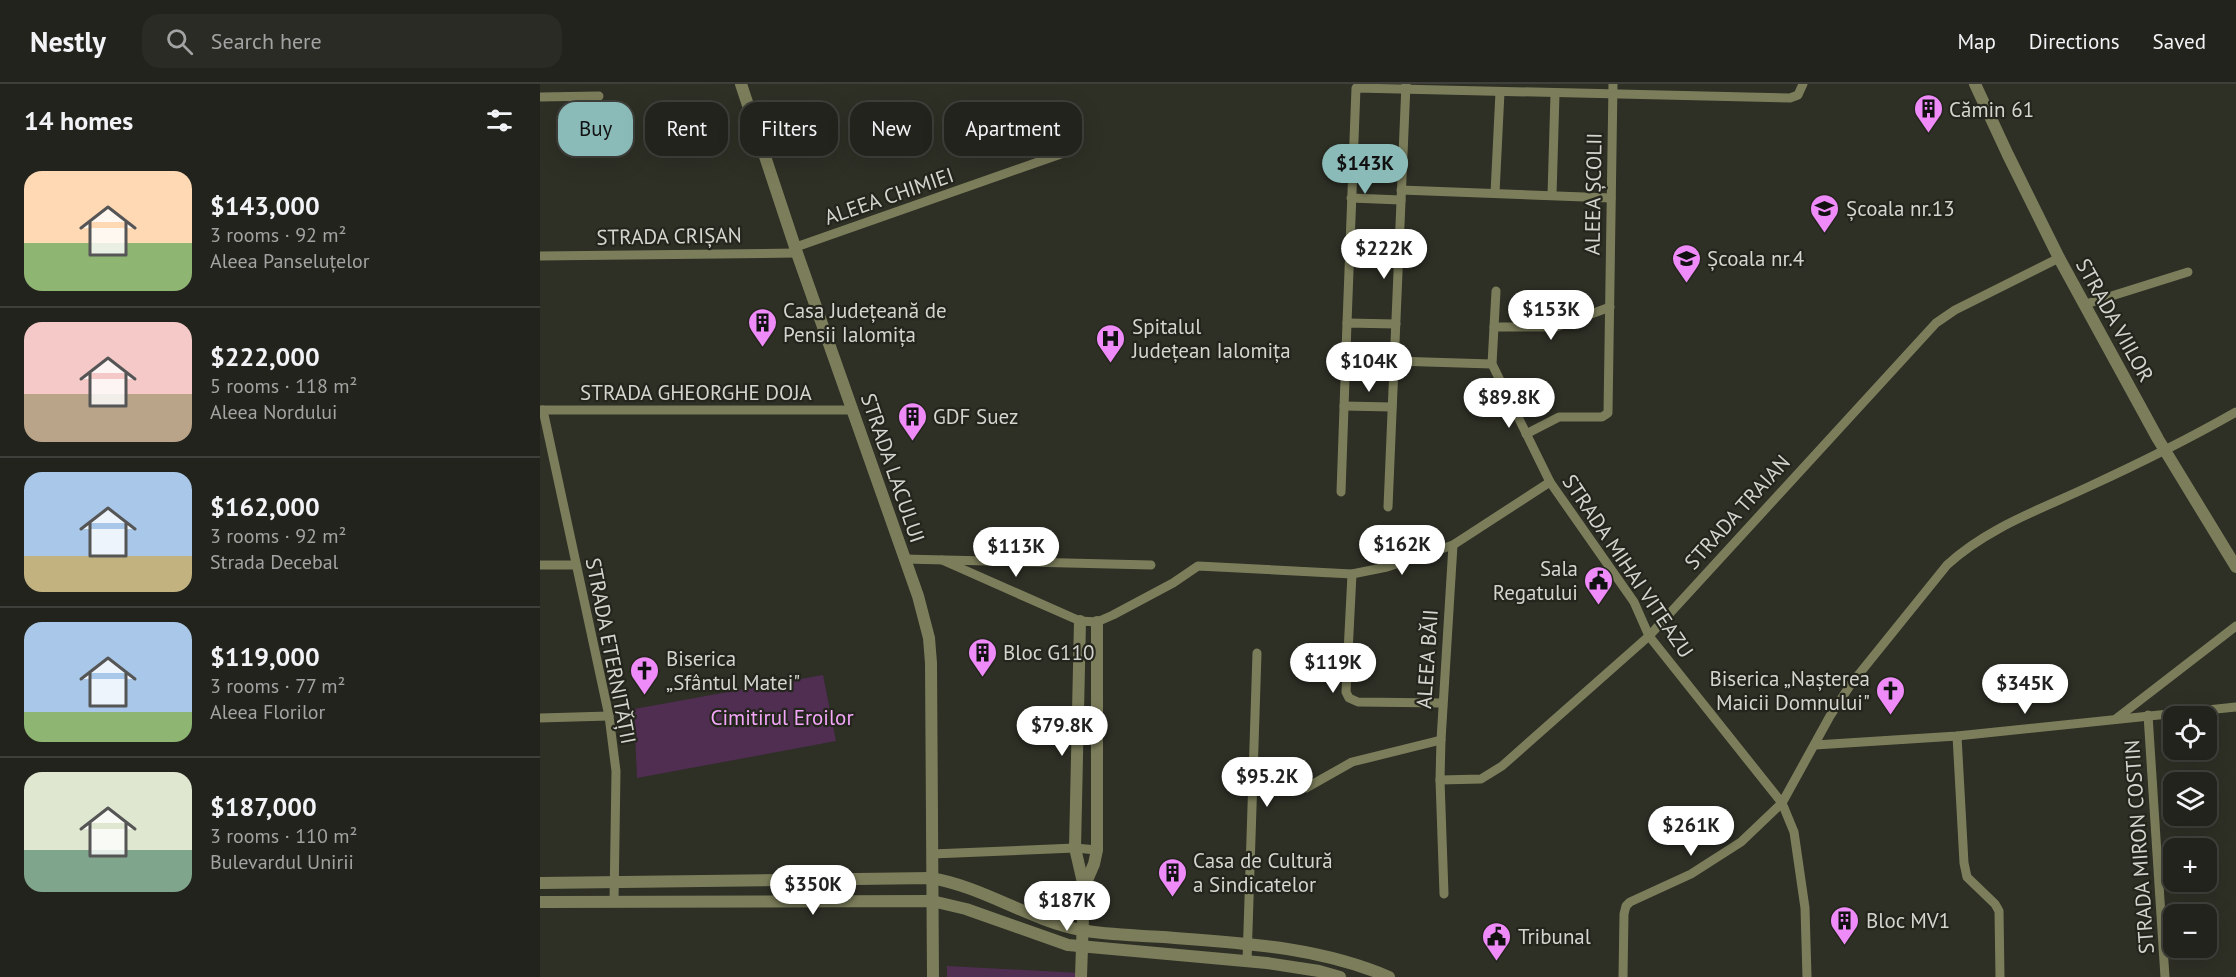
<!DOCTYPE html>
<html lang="en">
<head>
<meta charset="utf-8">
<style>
	:root { --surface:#22231c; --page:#2a2b25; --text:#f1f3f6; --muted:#a2a4a3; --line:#3f403b; --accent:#8bbbb9 }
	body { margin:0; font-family:"PT Sans",sans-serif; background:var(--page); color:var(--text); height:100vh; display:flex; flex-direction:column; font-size:22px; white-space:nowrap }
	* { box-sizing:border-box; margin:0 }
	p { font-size:20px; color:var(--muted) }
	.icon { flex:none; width:33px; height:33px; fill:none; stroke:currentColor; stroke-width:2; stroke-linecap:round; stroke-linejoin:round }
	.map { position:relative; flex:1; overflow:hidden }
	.details { display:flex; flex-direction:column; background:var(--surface); width:540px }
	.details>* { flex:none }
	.hud { position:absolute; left:18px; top:18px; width:570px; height:54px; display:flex; gap:12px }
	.buttons { position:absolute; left:1623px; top:622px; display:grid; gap:12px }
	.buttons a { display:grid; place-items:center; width:54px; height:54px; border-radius:12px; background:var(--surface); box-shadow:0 6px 24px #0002,0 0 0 2px var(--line); font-size:30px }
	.price { position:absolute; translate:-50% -51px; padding:0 14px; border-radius:21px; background:#fff; color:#222; font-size:20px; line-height:39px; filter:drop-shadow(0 2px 3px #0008) }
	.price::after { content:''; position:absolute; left:50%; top:36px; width:18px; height:14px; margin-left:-9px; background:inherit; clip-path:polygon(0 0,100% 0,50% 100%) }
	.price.on { background:var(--accent); color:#111 }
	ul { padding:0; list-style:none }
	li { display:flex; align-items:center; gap:18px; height:150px; padding:0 24px }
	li+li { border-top:2px solid var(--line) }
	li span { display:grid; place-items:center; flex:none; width:168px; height:120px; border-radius:18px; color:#555 }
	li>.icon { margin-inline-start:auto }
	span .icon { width:72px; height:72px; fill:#fffc; stroke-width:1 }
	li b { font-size:26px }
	h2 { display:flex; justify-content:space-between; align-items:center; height:72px; padding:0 24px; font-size:26px }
	.pill { padding:0 21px; border-radius:18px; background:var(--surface); box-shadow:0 6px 24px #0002,0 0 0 2px var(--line); font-size:21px; line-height:54px }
	.pill.on { background:var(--accent); color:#111 }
	header { display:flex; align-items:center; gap:36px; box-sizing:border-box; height:84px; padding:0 30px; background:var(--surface); border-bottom:2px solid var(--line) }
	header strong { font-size:28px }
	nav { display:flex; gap:33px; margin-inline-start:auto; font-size:21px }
	.search { width:420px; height:54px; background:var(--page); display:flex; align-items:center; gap:15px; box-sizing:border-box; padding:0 21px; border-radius:18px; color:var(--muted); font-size:22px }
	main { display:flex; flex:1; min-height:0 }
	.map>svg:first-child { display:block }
	.green { fill:#4f2e52 }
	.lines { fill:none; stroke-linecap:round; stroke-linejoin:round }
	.minor { stroke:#7c7e5b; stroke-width:9 }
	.tertiary { stroke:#7c7e5b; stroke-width:12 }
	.labels { text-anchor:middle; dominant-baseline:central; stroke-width:4.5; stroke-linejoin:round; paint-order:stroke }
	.poi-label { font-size:21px; fill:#d5d5cf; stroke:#24251c; text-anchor:start }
	.street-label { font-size:21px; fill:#d5d5cf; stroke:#24251c }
	.park-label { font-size:21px; fill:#f4a6fa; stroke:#24251c }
</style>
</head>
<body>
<header>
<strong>Nestly</strong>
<div class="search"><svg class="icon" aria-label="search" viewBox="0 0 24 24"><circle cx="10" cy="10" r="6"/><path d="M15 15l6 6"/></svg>Search here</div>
<nav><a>Map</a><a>Directions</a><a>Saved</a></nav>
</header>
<main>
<section class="details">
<h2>14 homes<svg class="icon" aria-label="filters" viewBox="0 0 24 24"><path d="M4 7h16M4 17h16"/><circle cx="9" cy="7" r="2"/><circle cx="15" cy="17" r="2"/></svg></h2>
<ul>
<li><span style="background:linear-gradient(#ffd9b3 60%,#8fb573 0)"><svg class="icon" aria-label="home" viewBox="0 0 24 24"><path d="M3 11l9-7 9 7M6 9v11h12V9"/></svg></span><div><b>$143,000</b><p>3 rooms · 92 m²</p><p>Aleea Panseluțelor</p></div></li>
<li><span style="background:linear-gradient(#f6c9c9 60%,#b9a48a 0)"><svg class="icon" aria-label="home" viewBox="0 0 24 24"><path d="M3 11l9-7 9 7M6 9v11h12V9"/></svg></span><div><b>$222,000</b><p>5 rooms · 118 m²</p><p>Aleea Nordului</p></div></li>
<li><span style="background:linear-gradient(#a9c7e8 70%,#c2b280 0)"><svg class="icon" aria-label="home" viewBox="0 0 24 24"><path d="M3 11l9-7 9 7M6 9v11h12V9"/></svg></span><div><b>$162,000</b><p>3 rooms · 92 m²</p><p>Strada Decebal</p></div></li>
<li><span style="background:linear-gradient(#a9c7e8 75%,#8fb573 0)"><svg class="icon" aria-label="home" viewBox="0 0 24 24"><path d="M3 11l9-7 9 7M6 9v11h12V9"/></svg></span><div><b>$119,000</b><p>3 rooms · 77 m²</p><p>Aleea Florilor</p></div></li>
<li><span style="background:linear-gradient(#dfe7d0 65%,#7fa58c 0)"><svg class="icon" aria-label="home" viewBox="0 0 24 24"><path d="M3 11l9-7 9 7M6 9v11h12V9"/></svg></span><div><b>$187,000</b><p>3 rooms · 110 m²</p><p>Bulevardul Unirii</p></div></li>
</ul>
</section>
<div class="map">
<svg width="1696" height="893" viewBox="0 0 1696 893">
	<rect width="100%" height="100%" fill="#2e2f25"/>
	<!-- green -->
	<g class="green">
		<path d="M 283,591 L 296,657 L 97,694 L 94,625 Z"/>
		<path d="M 407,882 L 541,889 L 541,893 L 407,893 Z"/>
	</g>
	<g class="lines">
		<!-- minor -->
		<g class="minor">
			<path d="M 0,13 L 59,12"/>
			<path d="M 861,106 L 1071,114"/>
			<path d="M 955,109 L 960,8"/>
			<path d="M 1012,111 L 1015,10"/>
			<path d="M 811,114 L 861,116"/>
			<path d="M 256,163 L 521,70"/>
			<path d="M 0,172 L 257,169"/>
			<path d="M 1546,220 L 1648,188"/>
			<path d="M 1070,223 L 1016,243 L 954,243 L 952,280 L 1010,398 L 1094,518 L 1109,552 L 1242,719 L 1254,748 L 1265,824 L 1267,893"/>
			<path d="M 807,239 L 816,4 L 1250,14 L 1258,11 L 1263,0"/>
			<path d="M 954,243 L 956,207"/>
			<path d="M 854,277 L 952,280"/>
			<path d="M 804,322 L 852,323"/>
			<path d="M 0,326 L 312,326"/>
			<path d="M 3,326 L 69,632 L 76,687 L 74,818"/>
			<path d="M 986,350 L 1019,333 L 1062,333 L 1068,329 L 1073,0"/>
			<path d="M 801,408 L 807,239 L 856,240"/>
			<path d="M 848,423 L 866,0"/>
			<path d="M 364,475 L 611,481"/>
			<path d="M 402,476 L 540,537 L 557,538 L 573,531 L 633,499 L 658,482 L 812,490 L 847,483 L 913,461 L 1010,398"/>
			<path d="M 0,481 L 35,481"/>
			<path d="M 812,490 L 806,608 L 809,614 L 818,618 L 902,619"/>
			<path d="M 1608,631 L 1625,893"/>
			<path d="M 0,634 L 69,632"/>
			<path d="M 1577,634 L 1696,542"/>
			<path d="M 1417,652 L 1424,779 L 1427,793 L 1455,820 L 1459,827 L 1460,893"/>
			<path d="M 1275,661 L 1417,652 L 1696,623"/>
			<path d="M 900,696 L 941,695 L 962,682 L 1109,552 L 1396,239 L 1415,226 L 1519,174"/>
			<path d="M 714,703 L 766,704 L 812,678 L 901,656"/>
			<path d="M 392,770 L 535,764 L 557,766"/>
			<path d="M 904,810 L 900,696 L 901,656 L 913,461"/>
			<path d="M 707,877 L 717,569"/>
			<path d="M 1083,893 L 1084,830 L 1086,822 L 1090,818 L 1151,790 L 1201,758 L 1242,719 L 1290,632 L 1311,600 L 1407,481 C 1447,444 1499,426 1548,403 C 1598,380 1647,356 1696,328"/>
		</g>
		<!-- tertiary -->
		<g class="tertiary">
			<path d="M 201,0 L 257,169 L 378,512 L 389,554 L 391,579 L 393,893"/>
			<path d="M 1435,0 L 1468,71 L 1519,174 L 1618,355 L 1696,483"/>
			<path d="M 540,537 L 535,764 L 544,803 L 541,893"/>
			<path d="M 0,799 L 391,794 C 444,803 489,836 541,846 C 568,851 595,851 623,853 C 700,859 777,862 849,893"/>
			<path d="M 544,803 L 554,780 L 557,766 L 557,538"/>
			<path d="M 0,818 L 392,817 L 426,825 L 528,861 L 727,879 L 779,887 L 800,893"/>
		</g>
	</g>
	<!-- icons -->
	<defs>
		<symbol id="building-pin" viewBox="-11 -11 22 30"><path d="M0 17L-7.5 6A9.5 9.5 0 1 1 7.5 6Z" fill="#ee8bf8" stroke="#24251c"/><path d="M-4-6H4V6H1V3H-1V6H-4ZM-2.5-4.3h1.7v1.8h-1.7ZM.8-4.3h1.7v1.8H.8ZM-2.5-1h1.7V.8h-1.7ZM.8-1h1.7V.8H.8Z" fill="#111"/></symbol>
		<symbol id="school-pin" viewBox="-11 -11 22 30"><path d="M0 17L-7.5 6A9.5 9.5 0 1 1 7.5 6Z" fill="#ee8bf8" stroke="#24251c"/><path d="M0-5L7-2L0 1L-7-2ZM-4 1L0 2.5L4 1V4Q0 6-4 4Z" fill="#111"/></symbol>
		<symbol id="hospital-pin" viewBox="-11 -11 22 30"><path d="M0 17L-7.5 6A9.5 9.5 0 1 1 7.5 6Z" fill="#ee8bf8" stroke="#24251c"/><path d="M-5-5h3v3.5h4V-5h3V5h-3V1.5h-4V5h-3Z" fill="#111"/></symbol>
		<symbol id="civic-pin" viewBox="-11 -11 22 30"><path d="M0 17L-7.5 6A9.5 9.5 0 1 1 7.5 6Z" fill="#ee8bf8" stroke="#24251c"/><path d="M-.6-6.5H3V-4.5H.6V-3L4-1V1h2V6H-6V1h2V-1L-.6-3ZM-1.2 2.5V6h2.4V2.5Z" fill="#111"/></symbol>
		<symbol id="church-pin" viewBox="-11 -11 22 30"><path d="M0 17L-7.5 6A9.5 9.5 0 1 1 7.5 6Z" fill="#ee8bf8" stroke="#24251c"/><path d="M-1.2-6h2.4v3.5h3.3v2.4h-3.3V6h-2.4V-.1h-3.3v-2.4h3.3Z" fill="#111"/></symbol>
	</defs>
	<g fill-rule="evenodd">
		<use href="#building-pin" x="1372" y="8" width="33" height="45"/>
		<use href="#school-pin" x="1268" y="108" width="33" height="45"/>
		<use href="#school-pin" x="1130" y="158" width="33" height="45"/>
		<use href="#building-pin" x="206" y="222" width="33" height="45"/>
		<use href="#hospital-pin" x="554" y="238" width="33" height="45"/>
		<use href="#building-pin" x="356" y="316" width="33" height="45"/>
		<use href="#civic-pin" x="1042" y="480" width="33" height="45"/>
		<use href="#building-pin" x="426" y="552" width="33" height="45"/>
		<use href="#church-pin" x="88" y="570" width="33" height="45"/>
		<use href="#church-pin" x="1334" y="590" width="33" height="45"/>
		<use href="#building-pin" x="616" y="772" width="33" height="45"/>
		<use href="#building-pin" x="1288" y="820" width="33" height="45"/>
		<use href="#civic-pin" x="940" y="836" width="33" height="45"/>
	</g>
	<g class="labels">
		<!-- poi labels -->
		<g class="poi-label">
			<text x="1409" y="25">Cămin 61</text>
			<text x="1306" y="124">Școala nr.13</text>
			<text x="1167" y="174">Școala nr.4</text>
			<text x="243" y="226">Casa Județeană de<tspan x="243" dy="24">Pensii Ialomița</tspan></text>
			<text x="592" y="242">Spitalul<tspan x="592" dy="24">Județean Ialomița</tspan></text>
			<text x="393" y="332">GDF Suez</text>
			<text x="1038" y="484" text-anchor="end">Sala<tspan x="1038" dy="24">Regatului</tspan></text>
			<text x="463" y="568">Bloc G110</text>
			<text x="126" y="574">Biserica<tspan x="126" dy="24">„Sfântul Matei"</tspan></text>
			<text x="1330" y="594" text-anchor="end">Biserica „Nașterea<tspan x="1330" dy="24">Maicii Domnului"</tspan></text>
			<text x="653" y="776">Casa de Cultură<tspan x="653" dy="24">a Sindicatelor</tspan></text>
			<text x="1326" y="836">Bloc MV1</text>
			<text x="978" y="852">Tribunal</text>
		</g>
		<!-- street labels -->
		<g class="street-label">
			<text transform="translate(1053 110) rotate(-89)">ALEEA ȘCOLII</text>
			<text transform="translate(349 112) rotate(-19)">ALEEA CHIMIEI</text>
			<text transform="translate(129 152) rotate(-1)">STRADA CRIȘAN</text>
			<text transform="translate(1575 236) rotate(61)">STRADA VIILOR</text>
			<text x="156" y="308">STRADA GHEORGHE DOJA</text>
			<text transform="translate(353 384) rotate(71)">STRADA LACULUI</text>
			<text transform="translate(1197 428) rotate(-48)">STRADA TRAIAN</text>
			<text transform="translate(1088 482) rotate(56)">STRADA MIHAI VITEAZU</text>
			<text transform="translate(71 567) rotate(79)">STRADA ETERNITĂȚII</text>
			<text transform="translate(887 575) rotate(-86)">ALEEA BĂII</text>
			<text transform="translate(1599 763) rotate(-94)">STRADA MIRON COSTIN</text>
		</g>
		<!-- park labels -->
		<g class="park-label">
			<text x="242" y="633">Cimitirul Eroilor</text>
		</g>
	</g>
</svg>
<div class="buttons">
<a><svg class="icon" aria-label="locate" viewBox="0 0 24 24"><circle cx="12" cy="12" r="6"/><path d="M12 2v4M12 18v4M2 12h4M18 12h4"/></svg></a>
<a><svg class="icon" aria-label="layers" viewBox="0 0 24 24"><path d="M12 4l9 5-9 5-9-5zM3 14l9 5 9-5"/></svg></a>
<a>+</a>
<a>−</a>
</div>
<b class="price on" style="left:825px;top:111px">$143K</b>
<b class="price" style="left:844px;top:196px">$222K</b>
<b class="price" style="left:1011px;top:257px">$153K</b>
<b class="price" style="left:829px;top:309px">$104K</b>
<b class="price" style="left:969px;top:345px">$89.8K</b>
<b class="price" style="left:862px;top:492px">$162K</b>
<b class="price" style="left:476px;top:494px">$113K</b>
<b class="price" style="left:793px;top:610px">$119K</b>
<b class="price" style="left:1485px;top:631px">$345K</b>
<b class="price" style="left:522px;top:673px">$79.8K</b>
<b class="price" style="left:727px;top:724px">$95.2K</b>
<b class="price" style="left:1151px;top:773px">$261K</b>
<b class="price" style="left:273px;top:832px">$350K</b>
<b class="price" style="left:527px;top:848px">$187K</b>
<div class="hud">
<a class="pill on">Buy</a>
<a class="pill">Rent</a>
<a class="pill">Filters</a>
<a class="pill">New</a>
<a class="pill">Apartment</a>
</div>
</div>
</main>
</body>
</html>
